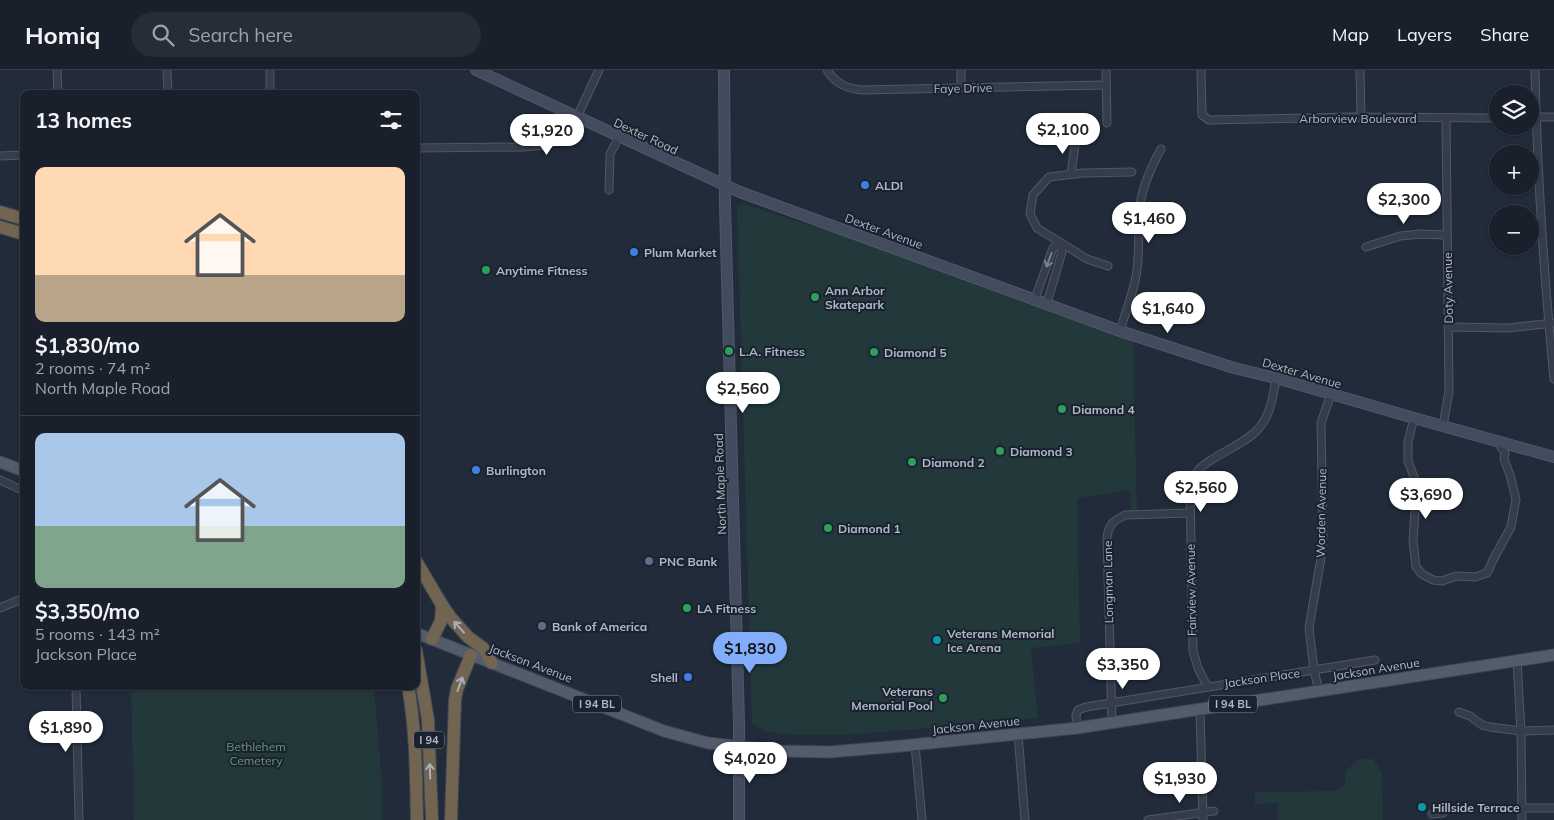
<!DOCTYPE html>
<html lang="en">
<head>
<meta charset="utf-8">
<style>
	:root { --surface:#19202c; --page:#262d38; --text:#f1f3f6; --muted:#9fa3a9; --line:#373e48; --accent:#81adfa }
	body { margin:0; font-family:Mulish,sans-serif; background:var(--page); color:var(--text); height:100vh; display:flex; flex-direction:column; font-size:19px; white-space:nowrap }
	* { box-sizing:border-box; margin:0 }
	p { font-size:16px; color:var(--muted) }
	.icon { flex:none; width:28px; height:28px; fill:none; stroke:currentColor; stroke-width:2; stroke-linecap:round; stroke-linejoin:round }
	.map { position:relative; flex:1; overflow:hidden }
	.panel { position:absolute; left:20px; top:20px; width:400px; height:600px; display:flex; flex-direction:column; background:var(--surface); border-radius:10px; box-shadow:0 1px 4px #0004,0 0 0 1px var(--line) }
	.panel>* { flex:none }
	.fabs { position:absolute; left:1489px; top:15px; display:grid; gap:10px }
	.fabs a { display:grid; place-items:center; width:50px; height:50px; border-radius:50%; background:var(--surface); box-shadow:0 1px 4px #0004,0 0 0 1px var(--line); font-size:25px }
	.price { position:absolute; translate:-50% -42px; padding:0 11px; border-radius:18px; background:#fff; color:#222; font-size:16px; line-height:32px; filter:drop-shadow(0 1px 2px #0008) }
	.price::after { content:''; position:absolute; left:50%; top:30px; width:15px; height:11px; margin-left:-8px; background:inherit; clip-path:polygon(0 0,100% 0,50% 100%) }
	.price.active { background:var(--accent); color:#111 }
	ul { padding:0; list-style:none }
	li { display:grid; align-content:center; gap:10px; height:265px; padding:0 15px }
	li+li { border-top:1px solid var(--line) }
	li span { display:grid; place-items:center; height:155px; border-radius:10px; color:#555 }
	li>.icon { margin-inline-start:auto }
	span .icon { width:90px; height:90px; fill:#fffc; stroke-width:1 }
	li b { font-size:21px }
	h2 { display:flex; justify-content:space-between; align-items:center; height:60px; padding:0 15px; font-size:21px }
	header { display:flex; align-items:center; gap:30px; box-sizing:border-box; height:70px; padding:0 25px; background:var(--surface); border-bottom:1px solid var(--line) }
	header strong { font-size:24px }
	nav { display:flex; gap:28px; margin-inline-start:auto; font-size:18px }
	.search { width:350px; height:45px; background:var(--page); display:flex; align-items:center; gap:12px; box-sizing:border-box; padding:0 18px; border-radius:28px; color:var(--muted); font-size:19px }
	.map>svg:first-child { display:block }
	.green { fill:#23383b }
	.lines { fill:none; stroke-linecap:round; stroke-linejoin:round }
	.minor-casing { stroke:#505865; stroke-width:9 }
	.secondary-casing { stroke:#505865; stroke-width:12 }
	.primary-casing { stroke:#3e4654; stroke-width:13 }
	.motorway-casing { stroke:#404855; stroke-width:14 }
	.minor { stroke:#353d4b; stroke-width:7 }
	.secondary { stroke:#434c5e; stroke-width:10 }
	.primary { stroke:#535c6b; stroke-width:11 }
	.motorway { stroke:#716552; stroke-width:12 }
	.oneway { stroke:#79818f }
	.oneway2 { stroke:#aab0bb }
	.shop-dot { fill:#3f7fe0; stroke:#1a222f; stroke-width:2 }
	.leisure-dot { fill:#2e9e5b; stroke:#1a222f; stroke-width:2 }
	.service-dot { fill:#5c6f8a; stroke:#1a222f; stroke-width:2 }
	.culture-dot { fill:#0f9aa8; stroke:#1a222f; stroke-width:2 }
	.labels { text-anchor:middle; dominant-baseline:central; stroke-width:4; stroke-linejoin:round; paint-order:stroke }
	.shield { fill:#1a222f; stroke:#838b99; stroke-width:1 }
	.shield-label { font-size:11px; font-weight:bold; fill:#b0b8c7 }
	.street-label { font-size:12px; fill:#b0b8c7; stroke:#1a222f }
	.poi-label { font-size:12px; font-weight:bold; fill:#b0b8c7; stroke:#1a222f; text-anchor:start }
	.park-label { font-size:12px; fill:#669873; stroke:#1a222f }
</style>
</head>
<body>
<header>
<strong>Homiq</strong>
<div class="search"><svg class="icon" aria-label="search" viewBox="0 0 24 24"><circle cx="10" cy="10" r="6"/><path d="M15 15l6 6"/></svg>Search here</div>
<nav><a>Map</a><a>Layers</a><a>Share</a></nav>
</header>
<div class="map">
<svg width="1554" height="750" viewBox="0 0 1554 750">
	<rect width="100%" height="100%" fill="#212b3a"/>
	<!-- green -->
	<g class="green">
		<path d="M 743,134 L 855,169 L 1133,271 L 1137,441 L 1131,441 L 1130,420 L 1077,428 L 1080,573 L 1031,578 L 1038,648 L 945,657 L 841,665 L 802,665 L 765,662 L 752,653 L 737,135 Z"/>
		<path d="M 131,616 L 374,616 L 381,701 L 382,750 L 134,750 Z"/>
		<path d="M 1358,689 L 1373,689 L 1382,703 L 1383,750 L 1278,750 L 1278,733 L 1255,734 L 1255,722 L 1335,721 L 1344,717 L 1346,701 Z"/>
	</g>
	<g class="lines">
		<defs>
			<g id="minor">
				<path d="M 57,0 L 58,24"/>
				<path d="M 167,0 L 168,24"/>
				<path d="M 270,0 L 270,24"/>
				<path d="M 827,0 C 836,14 847,19 863,20 L 1106,15"/>
				<path d="M 961,0 L 961,18"/>
				<path d="M 1106,0 L 1107,53"/>
				<path d="M 1201,0 L 1202,45 L 1209,50 L 1352,47 L 1498,48"/>
				<path d="M 1360,0 L 1361,47"/>
				<path d="M 1535,0 C 1537,103 1544,207 1554,309"/>
				<path d="M 577,47 L 599,0"/>
				<path d="M 1530,47 L 1554,47"/>
				<path d="M 416,78 L 523,77 L 545,75 L 553,72 L 559,66 L 573,45"/>
				<path d="M 0,86 L 24,85"/>
				<path d="M 1071,104 L 1076,68"/>
				<path d="M 609,120 L 610,84 L 619,67"/>
				<path d="M 1366,177 L 1400,166 L 1421,164 L 1446,165"/>
				<path d="M 1108,196 L 1087,189 L 1037,158 L 1030,144 L 1033,125 L 1049,107 L 1083,103 L 1132,102"/>
				<path d="M 1035,229 L 1053,178 L 1061,173 L 1062,182 L 1047,233"/>
				<path d="M 1448,257 L 1508,258 L 1554,253"/>
				<path d="M 1120,261 C 1125,243 1133,224 1136,206 C 1140,185 1138,164 1139,144 C 1140,121 1150,99 1161,79"/>
				<path d="M 1414,348 L 1408,372 L 1408,391 L 1414,407 L 1416,427 L 1413,471 L 1416,497 L 1422,504 L 1433,510 L 1442,511 L 1456,506 L 1475,507 L 1487,503 L 1495,486 L 1511,457 L 1516,429 L 1510,405 L 1504,389 L 1505,383 L 1497,371"/>
				<path d="M 1443,356 L 1449,321 L 1446,48"/>
				<path d="M 0,410 L 24,421"/>
				<path d="M 0,538 L 24,528"/>
				<path d="M 1517,591 L 1521,661 L 1522,750"/>
				<path d="M 76,616 L 79,750"/>
				<path d="M 1207,616 L 1198,598 L 1193,581 L 1190,420 C 1192,416 1192,409 1195,405 C 1205,387 1243,377 1258,359 C 1271,345 1273,326 1276,308"/>
				<path d="M 1319,621 L 1314,600 L 1309,558 L 1321,488 L 1323,465 L 1321,353 L 1331,324"/>
				<path d="M 1200,639 L 1203,750"/>
				<path d="M 1459,642 L 1470,646 L 1482,655 L 1490,657 L 1521,661 L 1554,660"/>
				<path d="M 1112,653 L 1107,467 C 1109,454 1113,451 1125,445 L 1190,443"/>
				<path d="M 1077,658 L 1076,645 L 1078,640 L 1086,637 L 1375,590"/>
				<path d="M 1018,664 L 1025,750"/>
				<path d="M 915,675 L 922,750"/>
				<path d="M 1522,738 L 1554,738"/>
				<path d="M 1432,744 L 1443,743"/>
				<path d="M 1148,750 L 1214,741"/>
			</g>
			<g id="secondary">
				<path d="M 476,0 L 740,122 L 1120,261 L 1234,298 L 1276,308 L 1414,348 L 1554,387"/>
				<path d="M 724,0 L 725,134 L 739,654 L 739,750"/>
			</g>
			<g id="primary">
				<path d="M 0,392 L 24,401"/>
				<path d="M 416,563 L 664,661 L 708,673 L 782,681 L 829,682 L 901,676 L 1077,658 L 1554,585"/>
			</g>
			<g id="motorway">
				<path d="M 0,142 L 24,149"/>
				<path d="M 0,157 L 24,164"/>
				<path d="M 416,491 L 442,535 L 451,548 L 468,567 L 483,578 L 492,593"/>
				<path d="M 432,569 L 441,551 L 442,535"/>
				<path d="M 416,580 L 428,650 L 432,750"/>
				<path d="M 408,616 C 416,660 416,705 417,750"/>
				<path d="M 451,750 L 455,630 L 457,619 L 471,585"/>
			</g>
		</defs>
		<!-- minor casing -->
		<use href="#minor" class="minor-casing"/>
		<!-- secondary casing -->
		<use href="#secondary" class="secondary-casing"/>
		<!-- primary casing -->
		<use href="#primary" class="primary-casing"/>
		<!-- motorway casing -->
		<use href="#motorway" class="motorway-casing"/>
		<!-- minor -->
		<use href="#minor" class="minor"/>
		<!-- secondary -->
		<use href="#secondary" class="secondary"/>
		<!-- primary -->
		<use href="#primary" class="primary"/>
		<!-- motorway -->
		<use href="#motorway" class="motorway"/>
	</g>
	<!-- one-way arrows -->
	<defs><path id="oneway-shaft" d="M-6 0H5M1.5-3L5.5 0L1.5 3" fill="none" stroke-width="1.6" stroke-linecap="round" stroke-linejoin="round" transform="scale(1.25)"/></defs>
	<use class="oneway" href="#oneway-shaft" transform="translate(1049 190) rotate(110)"/>
	<g class="oneway2">
		<use href="#oneway-shaft" transform="translate(459 557) rotate(-132)"/>
		<use href="#oneway-shaft" transform="translate(460 614) rotate(-70)"/>
		<use href="#oneway-shaft" transform="translate(430 701) rotate(-92)"/>
	</g>
	<!-- markers -->
	<g class="shop-dot">
		<circle cx="865" cy="115" r="5"/>
		<circle cx="634" cy="182" r="5"/>
		<circle cx="476" cy="400" r="5"/>
		<circle cx="688" cy="607" r="5"/>
	</g>
	<g class="leisure-dot">
		<circle cx="486" cy="200" r="5"/>
		<circle cx="815" cy="227" r="5"/>
		<circle cx="729" cy="281" r="5"/>
		<circle cx="874" cy="282" r="5"/>
		<circle cx="1062" cy="339" r="5"/>
		<circle cx="1000" cy="381" r="5"/>
		<circle cx="912" cy="392" r="5"/>
		<circle cx="828" cy="458" r="5"/>
		<circle cx="687" cy="538" r="5"/>
		<circle cx="943" cy="628" r="5"/>
	</g>
	<g class="service-dot">
		<circle cx="649" cy="491" r="5"/>
		<circle cx="542" cy="556" r="5"/>
	</g>
	<g class="culture-dot">
		<circle cx="937" cy="570" r="5"/>
		<circle cx="1422" cy="737" r="5"/>
	</g>
	<g class="labels">
		<!-- shield labels -->
		<g class="shield">
			<rect x="573" y="625.5" width="48" height="17" rx="4"/>
			<rect x="1209" y="625.5" width="48" height="17" rx="4"/>
			<rect x="414" y="661.5" width="30" height="17" rx="4"/>
		</g>
		<g class="shield-label">
			<text x="597" y="634">I 94 BL</text>
			<text x="1233" y="634">I 94 BL</text>
			<text x="429" y="670">I 94</text>
		</g>
		<!-- street labels -->
		<g class="street-label">
			<text transform="translate(963 18) rotate(-1)">Faye Drive</text>
			<text x="1358" y="48">Arborview Boulevard</text>
			<text transform="translate(646 66) rotate(25)">Dexter Road</text>
			<text transform="translate(884 161) rotate(20)">Dexter Avenue</text>
			<text transform="translate(1448 218) rotate(-91)">Doty Avenue</text>
			<text transform="translate(1302 303) rotate(16)">Dexter Avenue</text>
			<text transform="translate(720 414) rotate(-92)">North Maple Road</text>
			<text transform="translate(1321 443) rotate(-89)">Worden Avenue</text>
			<text transform="translate(1108 512) rotate(-91)">Longman Lane</text>
			<text transform="translate(1191 520) rotate(-91)">Fairview Avenue</text>
			<text transform="translate(531 593) rotate(21)">Jackson Avenue</text>
			<text transform="translate(1376 599) rotate(-9)">Jackson Avenue</text>
			<text transform="translate(1262 608) rotate(-8)">Jackson Place</text>
			<text transform="translate(976 655) rotate(-6)">Jackson Avenue</text>
		</g>
		<!-- poi labels -->
		<g class="poi-label">
			<text x="875" y="115">ALDI</text>
			<text x="644" y="182">Plum Market</text>
			<text x="496" y="200">Anytime Fitness</text>
			<text x="825" y="220">Ann Arbor<tspan x="825" dy="14">Skatepark</tspan></text>
			<text x="739" y="281">L.A. Fitness</text>
			<text x="884" y="282">Diamond 5</text>
			<text x="1072" y="339">Diamond 4</text>
			<text x="1010" y="381">Diamond 3</text>
			<text x="922" y="392">Diamond 2</text>
			<text x="486" y="400">Burlington</text>
			<text x="838" y="458">Diamond 1</text>
			<text x="659" y="491">PNC Bank</text>
			<text x="697" y="538">LA Fitness</text>
			<text x="552" y="556">Bank of America</text>
			<text x="947" y="563">Veterans Memorial<tspan x="947" dy="14">Ice Arena</tspan></text>
			<text x="678" y="607" text-anchor="end">Shell</text>
			<text x="933" y="621" text-anchor="end">Veterans<tspan x="933" dy="14">Memorial Pool</tspan></text>
			<text x="1432" y="737">Hillside Terrace</text>
		</g>
		<!-- park labels -->
		<g class="park-label">
			<text x="256" y="676">Bethlehem<tspan x="256" dy="14">Cemetery</tspan></text>
		</g>
	</g>
</svg>
<div class="fabs">
<a><svg class="icon" aria-label="layers" viewBox="0 0 24 24"><path d="M12 4l9 5-9 5-9-5zM3 14l9 5 9-5"/></svg></a>
<a>+</a>
<a>−</a>
</div>
<b class="price" style="left:1063px;top:85px">$2,100</b>
<b class="price" style="left:547px;top:86px">$1,920</b>
<b class="price" style="left:1404px;top:155px">$2,300</b>
<b class="price" style="left:1149px;top:174px">$1,460</b>
<b class="price" style="left:1168px;top:264px">$1,640</b>
<b class="price" style="left:743px;top:344px">$2,560</b>
<b class="price" style="left:1201px;top:443px">$2,560</b>
<b class="price" style="left:1426px;top:450px">$3,690</b>
<b class="price active" style="left:750px;top:604px">$1,830</b>
<b class="price" style="left:1123px;top:620px">$3,350</b>
<b class="price" style="left:66px;top:683px">$1,890</b>
<b class="price" style="left:750px;top:714px">$4,020</b>
<b class="price" style="left:1180px;top:734px">$1,930</b>
<section class="panel">
<h2>13 homes<svg class="icon" aria-label="filters" viewBox="0 0 24 24"><path d="M4 7h16M4 17h16"/><circle cx="9" cy="7" r="2"/><circle cx="15" cy="17" r="2"/></svg></h2>
<ul>
<li><span style="background:linear-gradient(#ffd9b3 70%,#b9a48a 0)"><svg class="icon" aria-label="home" viewBox="0 0 24 24"><path d="M3 11l9-7 9 7M6 9v11h12V9"/></svg></span><div><b>$1,830/mo</b><p>2 rooms · 74 m²</p><p>North Maple Road</p></div></li>
<li><span style="background:linear-gradient(#a9c7e8 60%,#7fa58c 0)"><svg class="icon" aria-label="home" viewBox="0 0 24 24"><path d="M3 11l9-7 9 7M6 9v11h12V9"/></svg></span><div><b>$3,350/mo</b><p>5 rooms · 143 m²</p><p>Jackson Place</p></div></li>
</ul>
</section>
</div>
</body>
</html>
